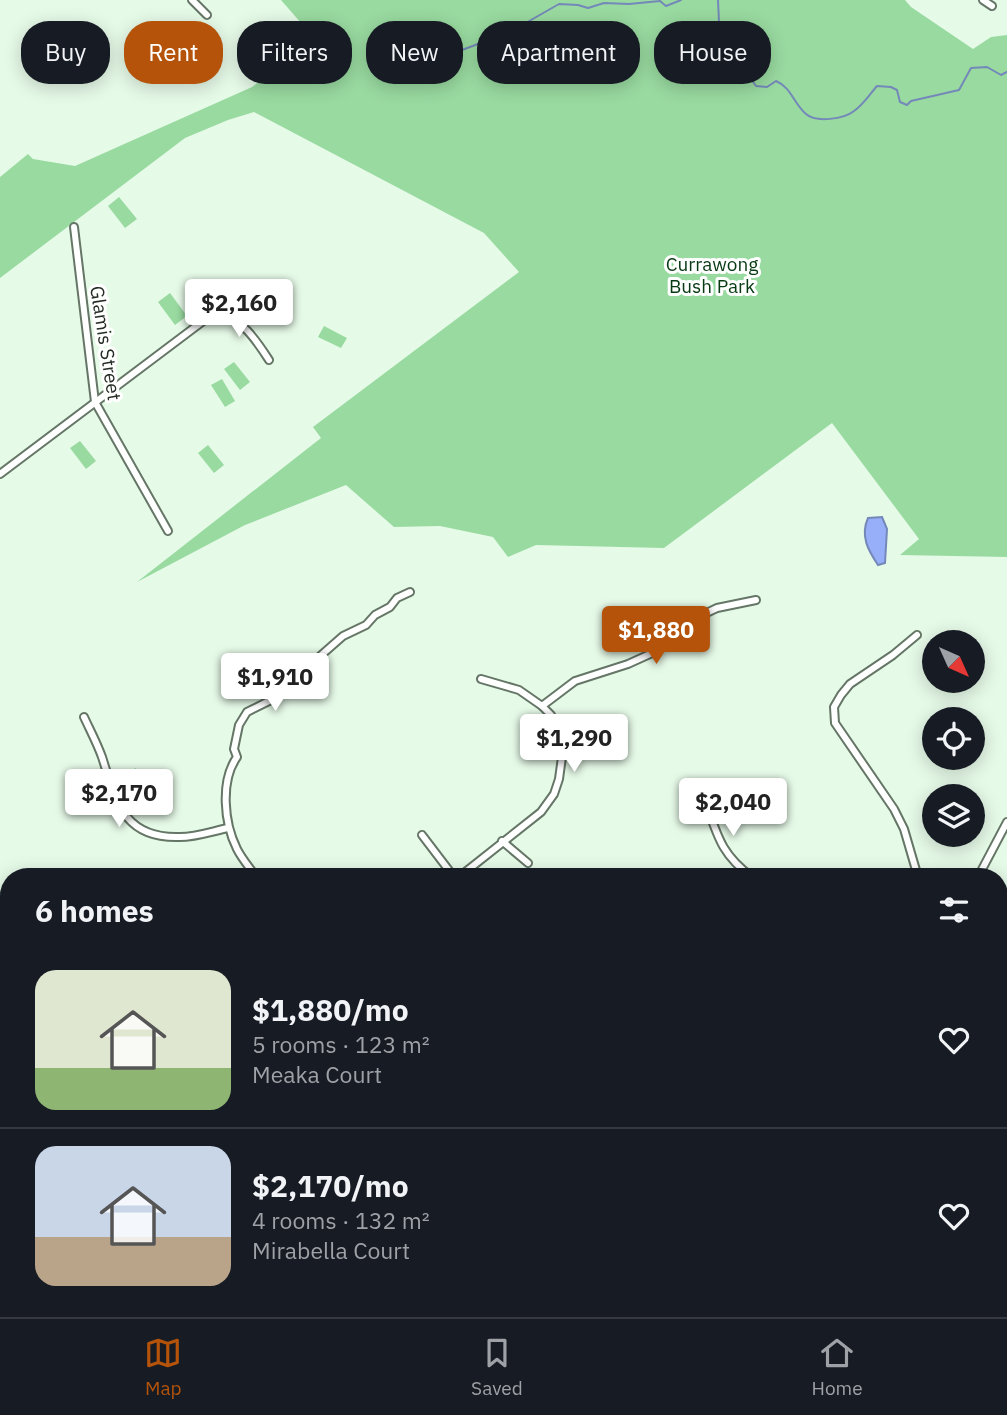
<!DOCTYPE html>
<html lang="en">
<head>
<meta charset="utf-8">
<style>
	:root { --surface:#171b24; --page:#242831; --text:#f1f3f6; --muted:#9ea1a6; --line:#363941; --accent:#b45309 }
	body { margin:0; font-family:"IBM Plex Sans",sans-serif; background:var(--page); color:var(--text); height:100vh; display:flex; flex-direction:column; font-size:26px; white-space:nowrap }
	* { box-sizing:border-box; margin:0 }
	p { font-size:23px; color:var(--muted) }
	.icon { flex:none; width:38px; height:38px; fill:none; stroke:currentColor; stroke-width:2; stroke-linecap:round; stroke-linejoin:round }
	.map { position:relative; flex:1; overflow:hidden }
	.details { position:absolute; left:0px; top:868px; width:1008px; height:450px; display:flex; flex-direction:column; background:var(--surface); border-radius:28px 28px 0 0; box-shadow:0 4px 18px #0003 }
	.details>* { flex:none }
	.top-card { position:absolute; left:21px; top:21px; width:966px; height:63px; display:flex; gap:14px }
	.needle { width:46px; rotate:135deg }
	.fabs { position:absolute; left:922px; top:630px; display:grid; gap:14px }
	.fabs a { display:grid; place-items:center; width:63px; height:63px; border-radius:50%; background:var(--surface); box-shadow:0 4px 18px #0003; font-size:35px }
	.price { position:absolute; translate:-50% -60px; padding:0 16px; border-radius:7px; background:#fff; color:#222; font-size:23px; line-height:46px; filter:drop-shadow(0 2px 4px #0008) }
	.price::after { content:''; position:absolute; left:50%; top:42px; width:21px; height:16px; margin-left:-10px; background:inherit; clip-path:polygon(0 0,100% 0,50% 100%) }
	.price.on { background:var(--accent); color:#fff }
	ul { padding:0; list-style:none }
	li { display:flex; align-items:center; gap:21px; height:175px; padding:0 35px }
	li+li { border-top:2px solid var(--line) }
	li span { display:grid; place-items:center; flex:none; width:196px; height:140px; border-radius:21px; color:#555 }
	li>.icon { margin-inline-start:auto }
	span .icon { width:84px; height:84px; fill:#fffc; stroke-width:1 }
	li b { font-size:30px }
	h2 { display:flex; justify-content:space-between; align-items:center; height:84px; padding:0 35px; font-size:30px }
	.pill { padding:0 24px; border-radius:28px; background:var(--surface); box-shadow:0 4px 18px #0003; font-size:24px; line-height:63px }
	.pill.on { background:var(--accent); color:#fff }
	.tabs { display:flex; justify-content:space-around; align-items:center; height:98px; border-top:2px solid var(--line); background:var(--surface); font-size:19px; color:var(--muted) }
	.tabs a { display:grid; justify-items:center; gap:4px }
	.tabs .on { color:var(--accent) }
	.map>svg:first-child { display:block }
	.green { fill:#99daa0 }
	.water { fill:#96aff8; stroke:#7488b9; stroke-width:2 }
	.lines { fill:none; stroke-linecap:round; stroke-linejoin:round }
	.stream { stroke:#7488b9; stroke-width:2 }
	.street-casing { stroke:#657667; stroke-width:10 }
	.secondary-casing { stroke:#657667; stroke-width:12 }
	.primary-casing { stroke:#fff; stroke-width:14 }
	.street { stroke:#fff; stroke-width:6 }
	.secondary { stroke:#fff; stroke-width:9 }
	.primary { stroke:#b8c9fd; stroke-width:10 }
	.labels { text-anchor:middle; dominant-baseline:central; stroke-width:6; stroke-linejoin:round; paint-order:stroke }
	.park-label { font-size:19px; fill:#073913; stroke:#fff }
	.street-label { font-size:19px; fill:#252c26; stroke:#fff }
</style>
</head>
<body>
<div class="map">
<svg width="1007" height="1317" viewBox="0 0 1007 1317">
	<rect width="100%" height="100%" fill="#e6fae8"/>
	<!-- green -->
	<g class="green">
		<path d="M 281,0 L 905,0 L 911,7 L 973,49 L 991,37 L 1007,35 L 1007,557 L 900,555 L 919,539 L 832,423 L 664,548 L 536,545 L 508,557 L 493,537 L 440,526 L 394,527 L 346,485 L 245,525 L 137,582 L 321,438 L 313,427 L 519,272 L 484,233 L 254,112 L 228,120 L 185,138 L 0,278 L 0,177 L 28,154 L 33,159 L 75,166 L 252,87 L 315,39 Z"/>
		<path d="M 119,197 L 137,219 L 125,228 L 108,206 Z"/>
		<path d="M 170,293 L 187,316 L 175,325 L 158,302 Z"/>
		<path d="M 324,326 L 347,338 L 341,348 L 318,337 Z"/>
		<path d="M 234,362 L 250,382 L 240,390 L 224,369 Z"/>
		<path d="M 222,379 L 235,401 L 225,407 L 211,385 Z"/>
		<path d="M 80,441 L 96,461 L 86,469 L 70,448 Z"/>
		<path d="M 208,445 L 224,465 L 214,473 L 198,453 Z"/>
		<path d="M 135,768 L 147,775 L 132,799 L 120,792 Z"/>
	</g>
	<!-- water -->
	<path class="water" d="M 882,517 L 887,529 L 885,563 L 878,565 C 868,550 860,536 868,518 Z"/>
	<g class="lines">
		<!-- stream -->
		<g class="stream">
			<path d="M 718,0 L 719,22 C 738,37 736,41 734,64 L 746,72 L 756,86 L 767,87 L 776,81 C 791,87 794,104 806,114 C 816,123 844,119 854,111 C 863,105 870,94 877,86 L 891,87 L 897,90 L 900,102 L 907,105 L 911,101 L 959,90 L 971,68 L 987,67 L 1001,75 L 1007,72"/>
			<path d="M 660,1 L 666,6 L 681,0"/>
			<path d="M 372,72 L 407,69 L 462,50 L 510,32 L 559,4 L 578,5 L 588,8 L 604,3 L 629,4 L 660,1"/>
		</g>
		<defs>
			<g id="street">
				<path d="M 192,0 L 207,15"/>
				<path d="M 983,0 L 992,6"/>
				<path d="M 74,227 L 95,402 L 168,531"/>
				<path d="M 219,309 C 244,324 253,335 269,360"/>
				<path d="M 0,474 L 251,285"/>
				<path d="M 917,635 L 893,655 L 850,684 L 841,695 L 834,707 L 835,723 L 894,809 L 904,829 L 918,877"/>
				<path d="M 542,706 L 575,681 L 628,664 L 650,654 L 696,618 L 717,608 L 756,600"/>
				<path d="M 84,717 C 90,730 97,743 102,757 C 116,801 123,839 180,837 C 196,837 213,831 228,828"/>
				<path d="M 707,806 C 718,838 723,856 752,877"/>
				<path d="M 422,835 L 454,877"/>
				<path d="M 502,841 L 528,863"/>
				<path d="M 256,877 C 250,868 242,859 237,849 C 224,823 220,781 237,757 L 234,749 L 239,725 L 247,712 L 269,701 L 343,636 L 366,625 L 375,615 L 390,607 L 397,598 L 410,592"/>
				<path d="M 459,877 L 541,812 L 554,794 L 559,779 L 562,757 L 560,736 L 551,715 L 542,706 L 519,690 L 481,679"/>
				<path d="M 978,877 L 1007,822"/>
				<path d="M 999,965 L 1007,972"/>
				<path d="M 999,1302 L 1007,1314"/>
				<path d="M 640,1309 L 642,1317"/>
				<path d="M 179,1317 L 190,1313"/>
			</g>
			<g id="secondary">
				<path d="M 0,898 L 9,910"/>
				<path d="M 253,1309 L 257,1317"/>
			</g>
			<g id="primary">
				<path d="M 999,1153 L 1007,1144"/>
				<path d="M 866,1317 L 875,1309"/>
			</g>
		</defs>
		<!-- street casing -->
		<use href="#street" class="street-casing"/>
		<!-- secondary casing -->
		<use href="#secondary" class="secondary-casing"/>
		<!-- primary casing -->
		<use href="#primary" class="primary-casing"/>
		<!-- street -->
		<use href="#street" class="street"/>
		<!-- secondary -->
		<use href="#secondary" class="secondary"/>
		<!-- primary -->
		<use href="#primary" class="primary"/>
	</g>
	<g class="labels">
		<!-- park labels -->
		<g class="park-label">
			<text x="712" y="264">Currawong<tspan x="712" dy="22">Bush Park</tspan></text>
		</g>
		<!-- street labels -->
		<g class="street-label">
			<text transform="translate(106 343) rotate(81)">Glamis Street</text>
		</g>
	</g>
</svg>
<div class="fabs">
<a><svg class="needle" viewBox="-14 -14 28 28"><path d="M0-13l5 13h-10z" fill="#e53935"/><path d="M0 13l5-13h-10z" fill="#9ea1a6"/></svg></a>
<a><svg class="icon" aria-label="locate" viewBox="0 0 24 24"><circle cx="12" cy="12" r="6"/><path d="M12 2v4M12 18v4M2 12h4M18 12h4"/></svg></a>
<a><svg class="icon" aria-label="layers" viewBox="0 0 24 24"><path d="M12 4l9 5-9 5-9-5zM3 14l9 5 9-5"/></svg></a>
</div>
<b class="price" style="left:239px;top:339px">$2,160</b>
<b class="price on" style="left:656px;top:666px">$1,880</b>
<b class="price" style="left:275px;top:713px">$1,910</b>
<b class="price" style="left:574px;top:774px">$1,290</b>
<b class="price" style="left:119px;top:829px">$2,170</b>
<b class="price" style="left:733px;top:838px">$2,040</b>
<div class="top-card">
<a class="pill">Buy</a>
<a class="pill on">Rent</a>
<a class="pill">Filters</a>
<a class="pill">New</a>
<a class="pill">Apartment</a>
<a class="pill">House</a>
</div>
<section class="details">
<h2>6 homes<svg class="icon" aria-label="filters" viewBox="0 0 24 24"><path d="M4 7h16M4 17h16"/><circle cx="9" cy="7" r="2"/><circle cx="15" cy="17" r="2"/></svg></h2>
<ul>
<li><span style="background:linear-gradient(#dfe7d0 70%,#8fb573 0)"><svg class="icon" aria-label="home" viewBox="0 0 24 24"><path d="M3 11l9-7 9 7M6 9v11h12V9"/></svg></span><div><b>$1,880/mo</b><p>5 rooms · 123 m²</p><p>Meaka Court</p></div><svg class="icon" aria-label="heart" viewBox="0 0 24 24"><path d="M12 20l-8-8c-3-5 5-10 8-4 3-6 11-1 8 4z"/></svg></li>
<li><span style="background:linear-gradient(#c9d6e8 65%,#b9a48a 0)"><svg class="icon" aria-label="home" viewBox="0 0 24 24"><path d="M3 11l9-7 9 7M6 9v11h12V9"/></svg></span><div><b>$2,170/mo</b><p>4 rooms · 132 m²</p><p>Mirabella Court</p></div><svg class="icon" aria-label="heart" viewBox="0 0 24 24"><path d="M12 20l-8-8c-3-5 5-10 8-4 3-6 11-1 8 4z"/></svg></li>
</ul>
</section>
</div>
<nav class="tabs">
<a class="on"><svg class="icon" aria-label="map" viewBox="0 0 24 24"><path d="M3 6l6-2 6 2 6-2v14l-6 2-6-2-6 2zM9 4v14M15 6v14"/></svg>Map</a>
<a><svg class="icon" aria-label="saved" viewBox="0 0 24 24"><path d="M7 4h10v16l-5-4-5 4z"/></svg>Saved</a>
<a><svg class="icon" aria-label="home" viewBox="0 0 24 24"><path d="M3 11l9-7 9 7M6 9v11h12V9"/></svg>Home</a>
</nav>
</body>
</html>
